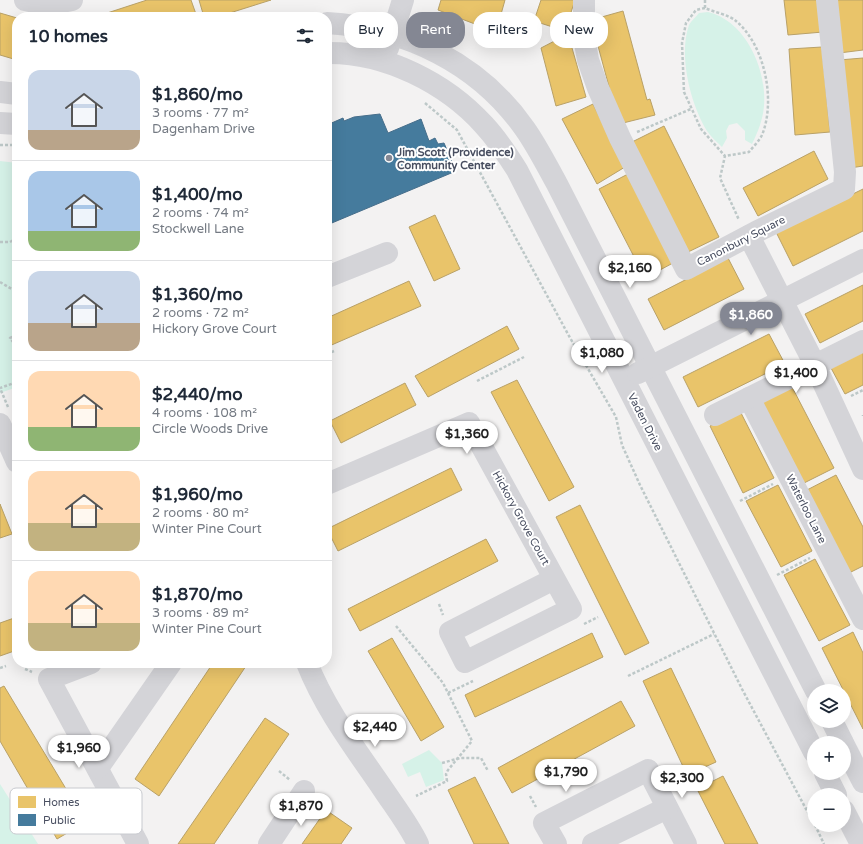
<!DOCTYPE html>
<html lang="en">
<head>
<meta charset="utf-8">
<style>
	:root { --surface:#fff; --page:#f6f6f7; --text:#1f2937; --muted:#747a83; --line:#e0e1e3; --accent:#848793 }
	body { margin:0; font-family:"Varela Round",sans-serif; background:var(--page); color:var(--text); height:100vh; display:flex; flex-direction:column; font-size:15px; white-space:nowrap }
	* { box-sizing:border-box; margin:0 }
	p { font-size:13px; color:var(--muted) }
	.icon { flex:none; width:22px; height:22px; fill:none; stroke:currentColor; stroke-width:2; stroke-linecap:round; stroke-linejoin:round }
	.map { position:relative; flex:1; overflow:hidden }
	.sheet { position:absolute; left:12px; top:12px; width:320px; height:656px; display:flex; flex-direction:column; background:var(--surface); border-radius:16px; box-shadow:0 4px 16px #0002 }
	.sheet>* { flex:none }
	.guide { position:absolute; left:344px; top:12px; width:380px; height:36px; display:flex; gap:8px }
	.fabs { position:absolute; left:807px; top:684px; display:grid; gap:8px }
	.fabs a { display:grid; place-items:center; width:44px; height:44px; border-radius:50%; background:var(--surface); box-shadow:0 4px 16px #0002; font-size:20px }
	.price { position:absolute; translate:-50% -34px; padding:0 9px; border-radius:14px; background:#fff; color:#222; font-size:13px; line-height:26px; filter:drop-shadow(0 1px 2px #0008) }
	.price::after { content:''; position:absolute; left:50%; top:24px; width:12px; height:9px; margin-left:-6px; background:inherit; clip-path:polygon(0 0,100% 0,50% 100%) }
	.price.selected { background:var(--accent); color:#fff }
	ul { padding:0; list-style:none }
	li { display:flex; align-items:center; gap:12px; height:100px; padding:0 16px }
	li+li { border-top:1px solid var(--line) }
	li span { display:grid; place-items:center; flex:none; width:112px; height:80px; border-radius:12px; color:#555 }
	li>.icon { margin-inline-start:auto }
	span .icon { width:48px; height:48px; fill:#fffc; stroke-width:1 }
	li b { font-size:17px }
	h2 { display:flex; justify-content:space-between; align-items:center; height:48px; padding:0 16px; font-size:17px }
	.pill { padding:0 14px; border-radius:16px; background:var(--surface); box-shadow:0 4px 16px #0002; font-size:14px; line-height:36px }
	.pill.selected { background:var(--accent); color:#fff }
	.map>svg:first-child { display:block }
	.green { fill:#d6f2e8 }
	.homes { fill:#e9c46a; stroke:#b9a167 }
	.public { fill:#457b9d; stroke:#466e8b }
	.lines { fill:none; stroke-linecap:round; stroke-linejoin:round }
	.path { stroke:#bdc8c8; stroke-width:2.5; stroke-dasharray:3 2; stroke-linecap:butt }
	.minor { stroke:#d4d4d8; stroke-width:22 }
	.poi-dot { fill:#848793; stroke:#fff; stroke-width:1.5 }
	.labels { text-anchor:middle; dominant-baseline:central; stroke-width:4; stroke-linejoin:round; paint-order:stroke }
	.poi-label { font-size:11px; font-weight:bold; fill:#484e60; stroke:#fff; text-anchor:start }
	.street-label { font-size:11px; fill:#484e60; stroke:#fff }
	.key { fill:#fff; stroke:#c8cacf; stroke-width:1 }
	.key-label { font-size:11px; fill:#484e60 }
</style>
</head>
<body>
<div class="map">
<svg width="863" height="844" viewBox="0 0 863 844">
	<rect width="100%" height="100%" fill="#f3f2f2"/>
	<!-- green -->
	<g class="green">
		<path d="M 708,12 C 746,21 767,70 764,106 C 763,119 758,132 752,144 L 745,140 L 745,131 L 737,123 L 729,125 L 726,131 L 727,138 L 722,147 C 717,142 711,137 707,131 C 691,105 678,56 689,25 C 691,21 696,17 699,13 Z"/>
		<path d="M 0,161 L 17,163 L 17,387 L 0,393 Z"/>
		<path d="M 429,750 L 442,763 L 444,780 L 426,787 L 420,772 L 408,777 L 402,764 Z"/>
		<path d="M 0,784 L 38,844 L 0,844 Z"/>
	</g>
	<!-- homes -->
	<g class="homes">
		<path d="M 147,0 L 191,0 L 197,17 L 95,17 Z"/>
		<path d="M 199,0 L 271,0 L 217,17 L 204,17 Z"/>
		<path d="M 441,0 L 505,0 L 496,32 L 438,10 Z"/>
		<path d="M 541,0 L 575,0 L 565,31 L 534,21 Z"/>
		<path d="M 784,0 L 820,0 L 823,32 L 788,35 Z"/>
		<path d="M 833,0 L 863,0 L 863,50 L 839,53 Z"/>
		<path d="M 623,11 L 647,100 L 650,99 L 655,115 L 623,123 L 615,109 L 591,20 Z"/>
		<path d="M 0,13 L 17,18 L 17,60 L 0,55 Z"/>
		<path d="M 568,34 L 586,97 L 556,106 L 541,48 Z"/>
		<path d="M 822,47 L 830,132 L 795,135 L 789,49 Z"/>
		<path d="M 863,58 L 863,166 L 850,168 L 839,60 Z"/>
		<path d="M 593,104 L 625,167 L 597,184 L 562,119 Z"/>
		<path d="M 664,126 L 719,237 L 686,253 L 632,142 Z"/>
		<path d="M 814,151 L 828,179 L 758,216 L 743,188 Z"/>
		<path d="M 628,174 L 673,263 L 645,278 L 599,189 Z"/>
		<path d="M 863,189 L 863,231 L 793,266 L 776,232 Z"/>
		<path d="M 435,215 L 460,269 L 434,281 L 409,227 Z"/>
		<path d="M 728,258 L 744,289 L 664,330 L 648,299 Z"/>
		<path d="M 409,281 L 421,306 L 327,347 L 327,318 Z"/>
		<path d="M 863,285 L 863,321 L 820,343 L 805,314 Z"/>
		<path d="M 507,326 L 519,349 L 428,397 L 415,376 Z"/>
		<path d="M 769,334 L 785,364 L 698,407 L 683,377 Z"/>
		<path d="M 863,352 L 863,385 L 845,394 L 831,368 Z"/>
		<path d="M 517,380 L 574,487 L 549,501 L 491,392 Z"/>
		<path d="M 405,383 L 416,405 L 341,443 L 330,421 Z"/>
		<path d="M 791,385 L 834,468 L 802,484 L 759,401 Z"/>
		<path d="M 740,411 L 774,478 L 743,493 L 710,426 Z"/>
		<path d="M 451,468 L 462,490 L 338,551 L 327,529 Z"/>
		<path d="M 836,475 L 863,527 L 863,566 L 847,574 L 805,491 Z"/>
		<path d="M 778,485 L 812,551 L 781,567 L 746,501 Z"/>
		<path d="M 0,504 L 12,534 L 0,538 Z"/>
		<path d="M 580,505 L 649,643 L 625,655 L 556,517 Z"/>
		<path d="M 486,539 L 498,561 L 360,631 L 348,609 Z"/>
		<path d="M 815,559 L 850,625 L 819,641 L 784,575 Z"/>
		<path d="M 17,617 L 17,650 L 0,656 L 0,623 Z"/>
		<path d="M 853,632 L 863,653 L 863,729 L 822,648 Z"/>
		<path d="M 592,633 L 603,657 L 475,717 L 465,695 Z"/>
		<path d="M 392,638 L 444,727 L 421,741 L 368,651 Z"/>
		<path d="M 213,663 L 241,663 L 246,666 L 159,796 L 135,779 Z"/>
		<path d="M 671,668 L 716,762 L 687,775 L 643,681 Z"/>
		<path d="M 4,686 L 86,822 L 57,839 L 0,741 L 0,688 Z"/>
		<path d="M 621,701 L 635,726 L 512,793 L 498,768 Z"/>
		<path d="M 265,718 L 289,734 L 214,844 L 178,844 Z"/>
		<path d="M 723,776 L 758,844 L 725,844 L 697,789 Z"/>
		<path d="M 475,777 L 509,844 L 474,844 L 448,790 Z"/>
		<path d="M 326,810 L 352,828 L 341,844 L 302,844 Z"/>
	</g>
	<!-- public -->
	<path class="public" d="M 380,114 L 388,133 L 421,119 L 429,141 L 435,138 L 438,144 L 444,143 L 456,171 L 327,225 L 327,125 L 343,118 L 344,121 L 354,117 Z"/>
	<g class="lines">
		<!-- path -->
		<g class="path">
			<path d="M 705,0 L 705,8 C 714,12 729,15 736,21 C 765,45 776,101 762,135 C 759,141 753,147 749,152 L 725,156 L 720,178 L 739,220"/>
			<path d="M 705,8 L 696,10 L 686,23 L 682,43 L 684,92 L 701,129 L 725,156"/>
			<path d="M 425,103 L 457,130 L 569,336 L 616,417 L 622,445 L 640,485 L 742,689 L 814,824"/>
			<path d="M 637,132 L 691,109"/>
			<path d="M 0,145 L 17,145"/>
			<path d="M 0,242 L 10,242 L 17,238"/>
			<path d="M 0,282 L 15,291 L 17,297"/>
			<path d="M 17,335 L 10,338 L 17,347"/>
			<path d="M 327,354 L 334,351"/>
			<path d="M 477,381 L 524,357"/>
			<path d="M 851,396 L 863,390"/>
			<path d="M 8,407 L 0,388 L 17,382"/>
			<path d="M 863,415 L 863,416"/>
			<path d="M 740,501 L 773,484"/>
			<path d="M 777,575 L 810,558"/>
			<path d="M 439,604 L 443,615"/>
			<path d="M 584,624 L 598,617"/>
			<path d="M 396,626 L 443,683 L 472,741 L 448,770 L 446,774 L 447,781 L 416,796"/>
			<path d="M 0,668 L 6,666"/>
			<path d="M 25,669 L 32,672"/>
			<path d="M 628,676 L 714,634"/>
			<path d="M 448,693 L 473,681"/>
			<path d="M 442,763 L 460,758 L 481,758 L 488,771"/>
			<path d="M 279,771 L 290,780"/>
			<path d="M 530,796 L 536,807"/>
			<path d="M 806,809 L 814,805"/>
			<path d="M 815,825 L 824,844"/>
		</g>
		<!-- minor -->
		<g class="minor">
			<path d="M 25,0 L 48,5 L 72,0"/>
			<path d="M 584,0 L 584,37 L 588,60 L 598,88 L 620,138 L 686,269 L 756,232 L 844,189 L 845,172 L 827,0"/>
			<path d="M 327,23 C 406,28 479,63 525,129 C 537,146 547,166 557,184 L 816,691"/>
			<path d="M 388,48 L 403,0"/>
			<path d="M 327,53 C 385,52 446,83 484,125 C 497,139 507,154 517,170 L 814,752"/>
			<path d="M 0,92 L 17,94"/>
			<path d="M 0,123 L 17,124"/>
			<path d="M 749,236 L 815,365 L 863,469"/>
			<path d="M 327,277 L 387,253"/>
			<path d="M 638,373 L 863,260"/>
			<path d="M 749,398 L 863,619"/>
			<path d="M 715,415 L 863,341"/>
			<path d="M 0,424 L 17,462"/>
			<path d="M 327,484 L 469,423 L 571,609 L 465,662 L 450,632 L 554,579"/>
			<path d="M 91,663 L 49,679 L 138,844"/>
			<path d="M 307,663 C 325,709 355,748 383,789 C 395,807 409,825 418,844"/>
			<path d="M 832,721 L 843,743"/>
			<path d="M 844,745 L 863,782"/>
			<path d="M 98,768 L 171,663"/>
			<path d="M 825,773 L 836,795"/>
			<path d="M 844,811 L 861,844"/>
			<path d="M 269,844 L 304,791"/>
			<path d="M 556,844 L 544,823 L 648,770 L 686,844"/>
			<path d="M 593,844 L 667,808"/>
		</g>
	</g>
	<!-- markers -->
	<circle class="poi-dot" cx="389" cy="158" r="4"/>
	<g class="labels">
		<!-- poi labels -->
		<g class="poi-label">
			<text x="397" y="152">Jim Scott (Providence)<tspan x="397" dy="13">Community Center</tspan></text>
		</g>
		<!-- street labels -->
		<g class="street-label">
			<text transform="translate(741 241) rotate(-27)">Canonbury Square</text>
			<text transform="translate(645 422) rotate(63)">Vaden Drive</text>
			<text transform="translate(806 509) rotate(63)">Waterloo Lane</text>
			<text transform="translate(521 518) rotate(61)">Hickory Grove Court</text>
		</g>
	</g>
	<!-- legend -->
	<rect x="10" y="788" width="132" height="46" rx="6" class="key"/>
	<rect x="18" y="796" width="18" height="12" fill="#e9c46a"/>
	<rect x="18" y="814" width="18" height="12" fill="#457b9d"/>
	<g class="key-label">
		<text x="43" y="806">Homes</text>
		<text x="43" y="824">Public</text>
	</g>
</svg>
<div class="fabs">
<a><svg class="icon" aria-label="layers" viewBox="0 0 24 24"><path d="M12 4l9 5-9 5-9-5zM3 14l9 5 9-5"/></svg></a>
<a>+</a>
<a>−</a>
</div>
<b class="price" style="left:630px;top:289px">$2,160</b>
<b class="price selected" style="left:751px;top:336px">$1,860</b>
<b class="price" style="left:602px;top:374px">$1,080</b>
<b class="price" style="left:796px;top:394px">$1,400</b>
<b class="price" style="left:467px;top:455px">$1,360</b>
<b class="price" style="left:375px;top:748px">$2,440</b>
<b class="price" style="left:79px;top:769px">$1,960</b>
<b class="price" style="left:566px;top:793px">$1,790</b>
<b class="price" style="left:682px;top:799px">$2,300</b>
<b class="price" style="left:301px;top:827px">$1,870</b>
<div class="guide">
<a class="pill">Buy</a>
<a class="pill selected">Rent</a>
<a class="pill">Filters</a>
<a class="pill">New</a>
</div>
<section class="sheet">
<h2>10 homes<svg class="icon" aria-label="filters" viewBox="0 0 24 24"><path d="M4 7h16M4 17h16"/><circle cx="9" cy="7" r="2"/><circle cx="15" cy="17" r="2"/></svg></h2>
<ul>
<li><span style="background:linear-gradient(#c9d6e8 75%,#b9a48a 0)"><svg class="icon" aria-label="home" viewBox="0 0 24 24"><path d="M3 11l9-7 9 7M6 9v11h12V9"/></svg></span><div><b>$1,860/mo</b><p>3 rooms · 77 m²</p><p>Dagenham Drive</p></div></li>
<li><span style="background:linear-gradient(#a9c7e8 75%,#8fb573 0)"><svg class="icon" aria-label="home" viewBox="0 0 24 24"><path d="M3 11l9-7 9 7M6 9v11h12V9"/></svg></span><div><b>$1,400/mo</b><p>2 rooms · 74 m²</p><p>Stockwell Lane</p></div></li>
<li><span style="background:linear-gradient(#c9d6e8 65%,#b9a48a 0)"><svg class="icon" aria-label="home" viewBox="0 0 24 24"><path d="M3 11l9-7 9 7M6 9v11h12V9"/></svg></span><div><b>$1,360/mo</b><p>2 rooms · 72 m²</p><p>Hickory Grove Court</p></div></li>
<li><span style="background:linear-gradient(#ffd9b3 70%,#8fb573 0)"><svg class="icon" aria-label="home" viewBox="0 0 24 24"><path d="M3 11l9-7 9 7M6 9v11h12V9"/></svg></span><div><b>$2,440/mo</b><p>4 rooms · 108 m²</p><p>Circle Woods Drive</p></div></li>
<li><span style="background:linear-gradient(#ffd9b3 65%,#c2b280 0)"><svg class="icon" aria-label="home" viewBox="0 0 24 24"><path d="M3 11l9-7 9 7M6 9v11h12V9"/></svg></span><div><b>$1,960/mo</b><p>2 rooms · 80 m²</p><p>Winter Pine Court</p></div></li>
<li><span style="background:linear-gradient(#ffd9b3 65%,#c2b280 0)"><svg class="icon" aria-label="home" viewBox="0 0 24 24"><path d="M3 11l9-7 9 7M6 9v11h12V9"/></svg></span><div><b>$1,870/mo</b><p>3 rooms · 89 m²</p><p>Winter Pine Court</p></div></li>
</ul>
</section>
</div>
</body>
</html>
